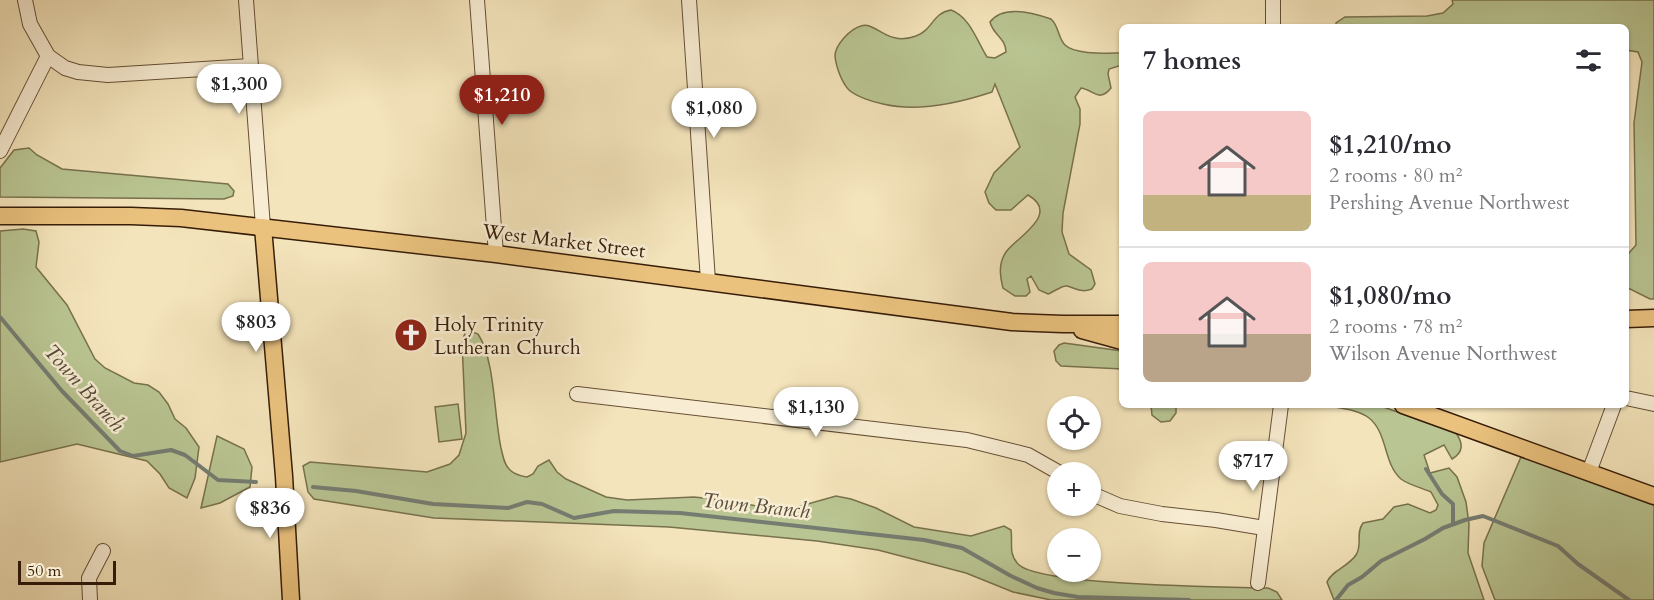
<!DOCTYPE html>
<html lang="en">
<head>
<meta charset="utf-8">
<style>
	:root { --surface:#fff; --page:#f7f7f7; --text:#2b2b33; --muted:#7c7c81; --line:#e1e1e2; --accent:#8f2418 }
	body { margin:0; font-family:Cardo,serif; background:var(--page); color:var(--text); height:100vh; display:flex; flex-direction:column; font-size:22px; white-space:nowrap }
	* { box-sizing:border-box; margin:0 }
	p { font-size:20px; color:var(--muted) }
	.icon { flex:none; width:33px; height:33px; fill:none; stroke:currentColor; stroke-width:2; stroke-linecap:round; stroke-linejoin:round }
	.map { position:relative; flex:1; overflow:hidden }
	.drawer { position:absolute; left:1119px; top:24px; width:510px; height:384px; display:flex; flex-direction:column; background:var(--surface); border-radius:9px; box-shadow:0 2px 4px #0004 }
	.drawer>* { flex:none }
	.fabs { position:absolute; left:1047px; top:396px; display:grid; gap:12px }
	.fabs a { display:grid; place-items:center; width:54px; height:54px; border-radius:50%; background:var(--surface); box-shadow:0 2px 4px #0004; font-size:30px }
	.scale { position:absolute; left:18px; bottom:15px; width:98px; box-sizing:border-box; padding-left:6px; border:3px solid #371d08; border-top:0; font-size:16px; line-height:21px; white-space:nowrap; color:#371d08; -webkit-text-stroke:4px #f8edd3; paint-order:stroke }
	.price { position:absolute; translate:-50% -51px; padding:0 14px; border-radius:21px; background:#fff; color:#222; font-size:20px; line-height:39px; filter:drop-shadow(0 2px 3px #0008) }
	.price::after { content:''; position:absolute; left:50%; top:36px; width:18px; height:14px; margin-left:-9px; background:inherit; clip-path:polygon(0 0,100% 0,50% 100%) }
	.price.on { background:var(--accent); color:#fff }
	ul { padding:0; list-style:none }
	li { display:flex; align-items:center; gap:18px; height:150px; padding:0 24px }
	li+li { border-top:2px solid var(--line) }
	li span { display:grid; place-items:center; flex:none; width:168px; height:120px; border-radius:9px; color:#555 }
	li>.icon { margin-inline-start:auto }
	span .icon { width:72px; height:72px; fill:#fffc; stroke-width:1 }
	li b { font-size:26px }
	h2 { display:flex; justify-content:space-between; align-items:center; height:72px; padding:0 24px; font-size:26px }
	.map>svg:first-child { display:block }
	.green { fill:#b9c592; stroke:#78714d; stroke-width:1.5 }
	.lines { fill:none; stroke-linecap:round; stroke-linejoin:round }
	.stream { stroke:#757d72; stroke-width:4 }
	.minor-casing { stroke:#664f35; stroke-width:16 }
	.major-casing { stroke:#371d08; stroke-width:19 }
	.minor { stroke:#f8edd3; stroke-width:14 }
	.major { stroke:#eac27e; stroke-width:16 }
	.labels { text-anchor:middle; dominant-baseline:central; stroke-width:5; stroke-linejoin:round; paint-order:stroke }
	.street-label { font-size:20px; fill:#371d08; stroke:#f8edd3 }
	.poi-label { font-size:20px; fill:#371d08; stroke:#f8edd3; text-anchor:start }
	.water-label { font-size:21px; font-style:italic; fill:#564d3d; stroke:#f8edd3 }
</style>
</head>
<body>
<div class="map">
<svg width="1654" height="600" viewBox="0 0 1654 600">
	<rect width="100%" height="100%" fill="#f4e4bb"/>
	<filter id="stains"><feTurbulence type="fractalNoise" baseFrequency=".00333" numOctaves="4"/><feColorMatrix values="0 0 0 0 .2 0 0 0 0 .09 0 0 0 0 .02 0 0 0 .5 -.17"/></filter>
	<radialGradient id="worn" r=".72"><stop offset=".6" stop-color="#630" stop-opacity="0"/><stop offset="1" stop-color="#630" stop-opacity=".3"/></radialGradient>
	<!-- green -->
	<g class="green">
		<path d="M 1452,0 L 1654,0 L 1654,299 L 1650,299 L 1626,287 L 1626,253 L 1629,253 L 1636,245 L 1634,123 L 1642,62 L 1638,52 L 1626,50 L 1626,27 L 1336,27 L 1336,23 L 1345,17 L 1427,16 L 1443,13 L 1453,4 Z"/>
		<path d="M 951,10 C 970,17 977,41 987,57 L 995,58 L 1006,52 C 1006,38 993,35 990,22 C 1003,4 1034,13 1051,19 C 1059,26 1058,38 1065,45 C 1075,55 1108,53 1122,53 L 1122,65 L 1109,69 L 1108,74 L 1111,88 C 1099,103 1094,90 1081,88 L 1075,97 L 1080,109 L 1080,124 L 1063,213 L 1062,232 L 1069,254 L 1091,270 L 1095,284 L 1092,289 C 1081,293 1078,289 1067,286 C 1062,285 1054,292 1048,294 L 1039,290 L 1031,276 L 1027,279 L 1030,292 L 1026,296 L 1015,296 L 1003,288 C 1000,276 998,264 1006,252 C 1017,237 1061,214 1028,195 L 1011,210 L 996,210 L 989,203 L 985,192 L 994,173 L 1020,147 L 995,84 L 992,92 C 959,103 917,112 883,104 C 873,102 857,97 849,90 C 842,83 836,67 835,56 C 835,45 850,29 861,26 C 876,21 887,47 916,36 C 933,30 932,13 951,10 Z"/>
		<path d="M 29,148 L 37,155 L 62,169 L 228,184 L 234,191 L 233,196 L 224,199 L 0,197 L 0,168 L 14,150 Z"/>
		<path d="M 23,229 L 36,231 L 39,242 L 36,267 L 67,305 L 95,359 L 105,368 L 134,383 L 148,385 L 159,392 L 168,404 L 175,419 L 186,428 L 199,447 L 195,478 L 187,498 L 169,488 L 160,474 L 147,461 L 77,444 L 0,462 L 0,231 Z"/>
		<path d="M 470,331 L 478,334 C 495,359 494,416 501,448 C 503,456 504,465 510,470 C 514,474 521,476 527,477 L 533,474 L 538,466 L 549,460 L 557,472 L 566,479 L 606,497 L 627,500 L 694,497 L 732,501 L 771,509 L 797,507 L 836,496 L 851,499 L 876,508 L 914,527 L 971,536 L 1004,526 L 1011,530 C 1013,544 1008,553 1018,564 C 1039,586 1227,587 1268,588 L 1277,592 L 1282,600 L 1051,600 L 1013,592 L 966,573 L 878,550 L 817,541 L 669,527 L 434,518 L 314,499 L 308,492 L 303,466 L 310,462 L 427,472 L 450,464 L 459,455 L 466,433 L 462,342 L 465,333 Z"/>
		<path d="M 1064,343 L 1122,351 L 1122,369 L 1061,366 L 1056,361 L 1054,351 L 1059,345 Z"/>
		<path d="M 458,404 L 462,439 L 439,442 L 435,407 Z"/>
		<path d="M 1151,405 L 1176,405 L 1176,413 L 1170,421 L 1161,422 L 1152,415 Z"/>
		<path d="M 1324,405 L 1378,405 L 1456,433 C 1463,443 1464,452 1452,459 L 1444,445 L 1424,455 L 1430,473 L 1449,468 L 1457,477 L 1466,502 L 1469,524 L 1468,553 L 1484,600 L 1334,600 L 1327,582 C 1332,570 1348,567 1356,555 C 1363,544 1355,534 1363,523 L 1383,519 L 1394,507 L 1408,504 L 1430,513 L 1436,510 L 1438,505 L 1431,492 C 1422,488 1409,485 1401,479 C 1383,463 1388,433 1369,418 C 1358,409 1338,408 1324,405 Z"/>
		<path d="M 217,436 L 244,449 L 252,467 L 250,487 L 220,503 L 201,508 Z"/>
		<path d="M 1521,457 L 1654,504 L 1654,600 L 1495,600 L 1482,566 L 1484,543 Z"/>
	</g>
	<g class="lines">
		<!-- stream -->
		<g class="stream">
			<path d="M 0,317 L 62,391 L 120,451 L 133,456 L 171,450 L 185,455 L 218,480 L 256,482"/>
			<path d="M 1426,469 L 1442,494 L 1453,504 L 1453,523"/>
			<path d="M 313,487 L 356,491 L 433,504 L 508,508 L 527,502 L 542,504 L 574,518 L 614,511 L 680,513 L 924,540 L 962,548 L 1011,576 L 1037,588 L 1054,593 L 1078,597 L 1189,600"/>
			<path d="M 1336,600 L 1348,585 L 1362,577 L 1381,561 L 1425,539 L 1443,528 L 1465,520 L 1483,516 L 1558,546 L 1578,564 L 1629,600"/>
		</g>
		<defs>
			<g id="minor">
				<path d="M 25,0 L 30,24 L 48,56 L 65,68 L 78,72 L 108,75 L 251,66"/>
				<path d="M 246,0 L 263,227"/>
				<path d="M 477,0 L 496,254"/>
				<path d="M 689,0 L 708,281"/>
				<path d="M 1273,0 L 1273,27"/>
				<path d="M 0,151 L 48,56"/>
				<path d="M 577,394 L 967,440 L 1028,455 L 1058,472"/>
				<path d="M 1626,398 L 1654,404"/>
				<path d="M 1589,472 L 1614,405"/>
				<path d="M 1090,493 L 1120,506 L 1162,514 L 1216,520 L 1264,528"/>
				<path d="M 1258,583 L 1281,405"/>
				<path d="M 90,600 L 89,578 L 103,551"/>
			</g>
			<g id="major">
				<path d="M 0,216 L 131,216 L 181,218 L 496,254 L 1012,322 L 1063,324 L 1122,324"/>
				<path d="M 263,227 L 284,476 L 291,600"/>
				<path d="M 1626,319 L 1654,318"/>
				<path d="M 1082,330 L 1122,341"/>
				<path d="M 1403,405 L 1654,496"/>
			</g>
		</defs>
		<!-- minor casing -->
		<use href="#minor" class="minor-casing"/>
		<!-- major casing -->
		<use href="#major" class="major-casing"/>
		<!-- minor -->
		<use href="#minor" class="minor"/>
		<!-- major -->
		<use href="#major" class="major"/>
	</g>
	<!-- icons -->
	<defs>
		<symbol id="church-disc" viewBox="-11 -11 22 22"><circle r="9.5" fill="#8f2418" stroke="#f8edd3"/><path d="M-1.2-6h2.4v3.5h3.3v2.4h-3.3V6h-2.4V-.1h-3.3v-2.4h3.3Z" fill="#fff"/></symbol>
	</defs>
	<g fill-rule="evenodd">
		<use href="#church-disc" x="392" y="316" width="38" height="38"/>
	</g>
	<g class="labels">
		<!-- street labels -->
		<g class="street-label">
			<text transform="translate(564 241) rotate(7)">West Market Street</text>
		</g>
		<!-- poi labels -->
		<g class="poi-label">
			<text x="434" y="324">Holy Trinity<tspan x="434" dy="23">Lutheran Church</tspan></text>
		</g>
		<!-- water labels -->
		<g class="water-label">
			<text transform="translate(84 388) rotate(48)">Town Branch</text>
			<text transform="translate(756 506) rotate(6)">Town Branch</text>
		</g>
	</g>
	<rect width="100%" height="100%" filter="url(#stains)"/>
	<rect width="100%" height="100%" fill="url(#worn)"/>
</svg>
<div class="fabs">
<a><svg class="icon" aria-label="locate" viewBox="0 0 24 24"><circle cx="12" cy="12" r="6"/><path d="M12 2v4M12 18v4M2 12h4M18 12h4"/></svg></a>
<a>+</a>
<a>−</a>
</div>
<div class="scale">50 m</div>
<b class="price" style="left:239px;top:115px">$1,300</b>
<b class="price on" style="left:502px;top:126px">$1,210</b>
<b class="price" style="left:714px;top:139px">$1,080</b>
<b class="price" style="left:256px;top:353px">$803</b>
<b class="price" style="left:816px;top:438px">$1,130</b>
<b class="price" style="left:1253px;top:492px">$717</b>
<b class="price" style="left:270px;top:539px">$836</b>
<section class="drawer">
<h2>7 homes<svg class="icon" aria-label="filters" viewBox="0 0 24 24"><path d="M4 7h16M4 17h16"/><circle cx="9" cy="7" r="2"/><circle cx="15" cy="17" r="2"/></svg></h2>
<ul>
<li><span style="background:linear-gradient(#f6c9c9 70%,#c2b280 0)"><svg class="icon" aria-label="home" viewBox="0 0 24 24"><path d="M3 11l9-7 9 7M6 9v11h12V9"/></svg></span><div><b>$1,210/mo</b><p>2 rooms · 80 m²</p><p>Pershing Avenue Northwest</p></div></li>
<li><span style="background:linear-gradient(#f6c9c9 60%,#b9a48a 0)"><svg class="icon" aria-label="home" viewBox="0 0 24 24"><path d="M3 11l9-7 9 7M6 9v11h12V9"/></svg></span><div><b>$1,080/mo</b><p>2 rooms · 78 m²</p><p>Wilson Avenue Northwest</p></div></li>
</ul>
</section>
</div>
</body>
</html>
